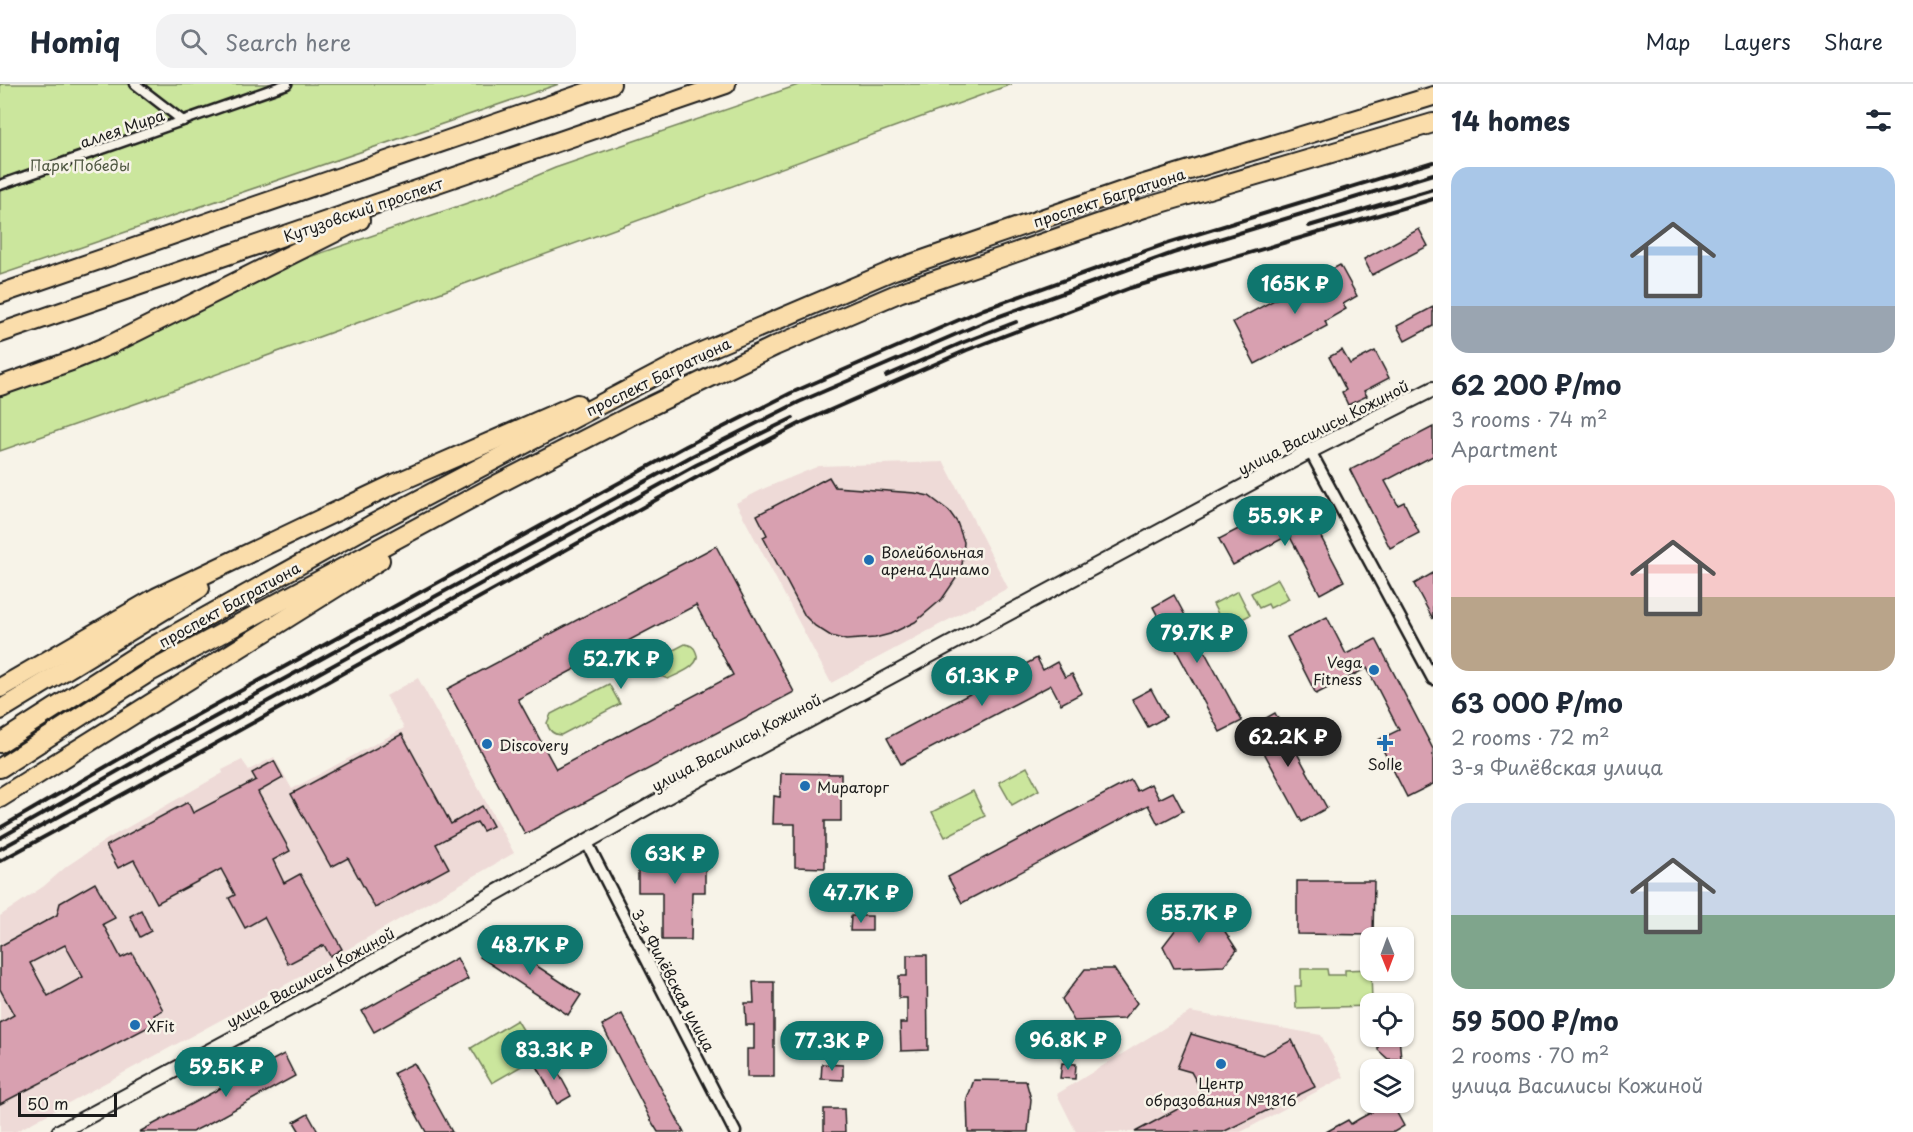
<!DOCTYPE html>
<html lang="en">
<head>
<meta charset="utf-8">
<style>
	:root { --surface:#fff; --page:#f2f2f3; --text:#1f2937; --muted:#747a83; --line:#e0e1e3; --accent:#0f766e }
	body { margin:0; font-family:"Playpen Sans",sans-serif; background:var(--page); color:var(--text); height:100vh; display:flex; flex-direction:column; font-size:22px; white-space:nowrap }
	* { box-sizing:border-box; margin:0 }
	p { font-size:20px; color:var(--muted) }
	.icon { flex:none; width:33px; height:33px; fill:none; stroke:currentColor; stroke-width:2; stroke-linecap:round; stroke-linejoin:round }
	.map { position:relative; flex:1; overflow:hidden }
	.sheet { display:flex; flex-direction:column; background:var(--surface); width:480px }
	.sheet>* { flex:none }
	.needle { width:39px; rotate:179deg }
	.fabs { position:absolute; left:1360px; top:843px; display:grid; gap:12px }
	.fabs a { display:grid; place-items:center; width:54px; height:54px; border-radius:12px; background:var(--surface); box-shadow:0 2px 4px #0004; font-size:30px }
	.scale { position:absolute; left:18px; bottom:15px; width:99px; box-sizing:border-box; padding-left:6px; border:3px solid #1c1c1c; border-top:0; font-size:16px; line-height:21px; white-space:nowrap; color:#1c1c1c; -webkit-text-stroke:4px #f7f3e8; paint-order:stroke }
	.price { position:absolute; translate:-50% -51px; padding:0 14px; border-radius:21px; background:var(--accent); color:#fff; font-size:20px; line-height:39px; filter:drop-shadow(0 2px 3px #0008) }
	.price::after { content:''; position:absolute; left:50%; top:36px; width:18px; height:14px; margin-left:-9px; background:inherit; clip-path:polygon(0 0,100% 0,50% 100%) }
	.price.selected { background:#222; color:#fff }
	ul { padding:0; list-style:none }
	li { display:grid; align-content:center; gap:12px; height:318px; padding:0 18px }
	li span { display:grid; place-items:center; height:186px; border-radius:18px; color:#555 }
	li>.icon { margin-inline-start:auto }
	span .icon { width:108px; height:108px; fill:#fffc; stroke-width:1 }
	li b { font-size:26px }
	h2 { display:flex; justify-content:space-between; align-items:center; height:72px; padding:0 18px; font-size:26px }
	header { display:flex; align-items:center; gap:36px; box-sizing:border-box; height:84px; padding:0 30px; background:var(--surface); border-bottom:2px solid var(--line) }
	header strong { font-size:28px }
	nav { display:flex; gap:33px; margin-inline-start:auto; font-size:21px }
	.search { width:420px; height:54px; background:var(--page); display:flex; align-items:center; gap:15px; box-sizing:border-box; padding:0 21px; border-radius:18px; color:var(--muted); font-size:22px }
	main { display:flex; flex:1; min-height:0 }
	.map>svg:first-child { display:block }
	.built { fill:#eedad7 }
	.green { fill:#cbe69d; stroke:#74815c; stroke-width:1.5 }
	.building { fill:#d8a0b0; stroke:#1c1c1c; stroke-width:1.5; fill-rule:evenodd }
	.lines { fill:none; stroke-linecap:round; stroke-linejoin:round }
	.pedestrian-casing { stroke:#1c1c1c; stroke-width:13 }
	.minor-casing { stroke:#1c1c1c; stroke-width:15 }
	.tertiary-casing { stroke:#1c1c1c; stroke-width:18 }
	.primary-casing { stroke:#1c1c1c; stroke-width:22 }
	.pedestrian { stroke:#f7f3e8; stroke-width:8 }
	.minor { stroke:#f7f3e8; stroke-width:10 }
	.tertiary { stroke:#f7f3e8; stroke-width:14 }
	.primary { stroke:#faddab; stroke-width:18 }
	.rail { stroke:#1c1c1c; stroke-width:4 }
	.poi-dot { fill:#1f6fb2; stroke:#f7f3e8; stroke-width:2 }
	.labels { text-anchor:middle; dominant-baseline:central; stroke-width:5; stroke-linejoin:round; paint-order:stroke }
	.street-label { font-size:15px; fill:#1c1c1c; stroke:#f7f3e8 }
	.park-label { font-size:15px; fill:#515943; stroke:#f7f3e8 }
	.poi-label { font-size:15px; fill:#1c1c1c; stroke:#f7f3e8; text-anchor:start }
</style>
</head>
<body>
<header>
<strong>Homiq</strong>
<div class="search"><svg class="icon" aria-label="search" viewBox="0 0 24 24"><circle cx="10" cy="10" r="6"/><path d="M15 15l6 6"/></svg>Search here</div>
<nav><a>Map</a><a>Layers</a><a>Share</a></nav>
</header>
<main>
<div class="map">
<svg width="1433" height="1048" viewBox="0 0 1433 1048">
	<rect width="100%" height="100%" fill="#f7f3e8"/>
	<filter id="ink" filterUnits="userSpaceOnUse"><feTurbulence type="fractalNoise" baseFrequency=".0167" numOctaves="2"/><feDisplacementMap in="SourceGraphic" scale="12" xChannelSelector="R" yChannelSelector="G"/><feConvolveMatrix kernelMatrix="1 2 1 2 8 2 1 2 1" color-interpolation-filters="sRGB"/></filter>
	<g filter="url(#ink)">
		<!-- built -->
		<g class="built">
			<path d="M 944,378 L 1008,504 L 831,599 L 736,419 L 765,404 L 819,382 Z"/>
			<path d="M 418,594 L 514,769 L 296,895 L 15,1048 L 0,1048 L 0,832 L 44,802 L 67,782 L 109,754 L 223,689 L 222,686 L 242,676 L 249,686 L 274,673 L 292,705 L 404,644 L 386,612 Z"/>
			<path d="M 1190,928 L 1321,951 L 1344,993 L 1241,1048 L 1076,1048 L 1057,1010 Z"/>
		</g>
		<!-- green -->
		<g class="green">
			<path d="M 0,0 L 559,0 L 0,191 Z"/>
			<path d="M 801,0 L 1012,0 L 146,316 L 0,367 L 0,309 L 286,181 L 488,112 L 555,84 Z"/>
			<path d="M 1278,495 L 1289,515 L 1270,524 L 1268,520 L 1259,524 L 1251,509 Z"/>
			<path d="M 1238,507 L 1250,531 L 1225,544 L 1213,520 Z"/>
			<path d="M 685,560 C 690,561 694,562 696,568 C 703,582 677,590 668,595 L 639,584 Z"/>
			<path d="M 609,600 L 620,620 L 561,651 C 553,651 549,647 547,639 L 551,630 Z"/>
			<path d="M 1027,683 L 1039,706 L 1012,721 L 999,698 Z"/>
			<path d="M 973,707 L 985,732 L 945,753 L 932,728 Z"/>
			<path d="M 1301,885 L 1327,885 L 1328,891 L 1345,891 L 1345,886 L 1371,885 L 1372,919 L 1371,922 L 1296,924 L 1295,902 L 1301,902 Z"/>
			<path d="M 517,936 L 539,972 L 492,999 L 471,964 Z"/>
		</g>
		<!-- building -->
		<g class="building">
			<path d="M 1419,145 L 1428,162 L 1372,191 L 1364,175 Z"/>
			<path d="M 1340,181 L 1357,212 L 1343,220 L 1346,225 L 1325,237 L 1327,242 L 1255,280 L 1233,238 Z"/>
			<path d="M 1433,223 L 1433,242 L 1405,257 L 1397,242 Z"/>
			<path d="M 1342,266 L 1350,280 L 1375,267 L 1389,294 L 1364,307 L 1367,312 L 1348,321 L 1342,308 L 1346,306 L 1329,273 Z"/>
			<path d="M 1433,343 L 1433,372 L 1385,397 L 1398,421 L 1404,418 L 1419,449 L 1390,464 L 1350,386 Z"/>
			<path d="M 829,393 L 835,403 L 915,409 L 929,412 L 949,427 L 957,438 L 964,458 L 962,482 L 957,493 L 942,515 L 915,538 L 890,550 L 875,554 L 846,556 L 831,552 L 815,542 L 805,532 L 763,453 L 767,451 L 757,431 Z"/>
			<path d="M 1277,425 L 1290,450 L 1313,438 L 1344,497 L 1320,510 L 1289,451 L 1233,481 L 1219,455 Z"/>
			<path d="M 716,462 L 794,608 L 525,750 L 447,605 ZM 696,521 L 733,591 L 556,685 L 518,615 Z"/>
			<path d="M 1433,489 L 1433,535 L 1414,500 Z"/>
			<path d="M 1174,511 L 1242,637 L 1220,648 L 1153,523 Z"/>
			<path d="M 1327,533 L 1346,570 L 1376,555 L 1433,665 L 1433,700 L 1407,713 L 1378,656 L 1399,646 L 1367,584 L 1316,610 L 1287,553 Z"/>
			<path d="M 1037,574 L 1043,586 L 1057,578 L 1065,593 L 1072,590 L 1082,609 L 1061,620 L 1051,601 L 901,680 L 887,654 Z"/>
			<path d="M 1151,605 L 1166,633 L 1148,643 L 1132,615 Z"/>
			<path d="M 1275,629 L 1327,724 L 1302,738 L 1250,643 Z"/>
			<path d="M 402,650 L 451,740 L 482,722 L 493,742 L 483,747 L 477,738 L 436,760 L 449,784 L 375,824 L 348,774 L 331,783 L 291,710 Z"/>
			<path d="M 274,677 L 283,694 L 258,708 L 290,767 L 273,776 L 284,799 L 300,790 L 342,865 L 330,872 L 324,861 L 288,880 L 264,833 L 245,844 L 229,814 L 235,811 L 221,785 L 157,819 L 134,776 L 118,784 L 106,762 L 188,718 L 193,729 L 256,696 L 252,689 Z"/>
			<path d="M 781,689 L 841,690 L 841,737 L 825,737 L 825,784 L 795,783 L 795,740 L 773,740 L 774,712 L 780,713 Z"/>
			<path d="M 1131,696 L 1137,707 L 1151,700 L 1159,715 L 1173,708 L 1183,727 L 1158,740 L 1148,721 L 962,819 L 948,793 Z"/>
			<path d="M 651,761 L 705,762 L 705,808 L 692,808 L 691,856 L 662,856 L 662,808 L 638,808 L 638,786 L 651,786 Z"/>
			<path d="M 1297,797 L 1374,797 L 1373,851 L 1297,850 Z"/>
			<path d="M 95,799 L 115,834 L 103,840 L 121,874 L 132,869 L 163,926 L 154,931 L 158,938 L 0,1020 L 0,939 L 14,931 L 0,905 L 0,862 L 57,831 L 60,819 ZM 65,861 L 83,893 L 48,912 L 30,879 Z"/>
			<path d="M 141,826 L 151,847 L 140,853 L 130,832 Z"/>
			<path d="M 851,832 L 872,832 L 872,847 L 850,847 Z"/>
			<path d="M 1186,832 L 1215,832 L 1237,866 L 1224,882 L 1174,884 L 1163,862 Z"/>
			<path d="M 493,853 L 581,911 L 568,931 L 480,873 Z"/>
			<path d="M 907,871 L 927,871 L 928,966 L 901,967 L 900,939 L 907,939 L 907,914 L 899,914 L 899,892 L 907,892 Z"/>
			<path d="M 457,874 L 468,895 L 374,948 L 362,927 Z"/>
			<path d="M 1085,885 L 1114,885 L 1137,919 L 1124,935 L 1074,937 L 1062,915 Z"/>
			<path d="M 753,898 L 774,898 L 774,993 L 747,993 L 747,965 L 754,965 L 754,941 L 746,941 L 745,919 L 754,919 Z"/>
			<path d="M 622,930 L 684,1048 L 658,1048 L 653,1040 L 602,941 Z"/>
			<path d="M 1191,950 L 1263,971 L 1292,956 L 1315,1003 L 1223,1048 L 1135,1048 L 1204,1011 L 1191,988 L 1177,984 Z"/>
			<path d="M 1378,952 L 1399,952 L 1401,975 L 1388,975 L 1378,966 Z"/>
			<path d="M 284,970 L 295,992 L 204,1042 L 192,1048 L 139,1048 Z"/>
			<path d="M 551,975 L 571,1012 L 557,1020 L 537,982 Z"/>
			<path d="M 414,979 L 452,1048 L 426,1048 L 394,989 Z"/>
			<path d="M 1062,979 L 1076,980 L 1075,995 L 1060,994 Z"/>
			<path d="M 822,980 L 843,981 L 843,996 L 821,995 Z"/>
			<path d="M 974,996 L 1026,997 L 1031,1015 L 1028,1048 L 968,1048 L 967,1015 Z"/>
			<path d="M 1380,1018 L 1391,1018 L 1404,1042 L 1394,1048 L 1326,1048 L 1348,1036 L 1351,1040 L 1359,1035 L 1372,1028 L 1369,1024 Z"/>
			<path d="M 824,1025 L 844,1025 L 845,1048 L 824,1048 Z"/>
			<path d="M 308,1030 L 318,1048 L 300,1048 L 294,1038 Z"/>
		</g>
		<g class="lines">
			<defs>
				<g id="pedestrian">
					<path d="M 135,0 L 183,37"/>
					<path d="M 0,101 L 287,0"/>
				</g>
				<g id="minor">
					<path d="M 1310,367 L 1433,595"/>
					<path d="M 586,757 L 735,1048"/>
				</g>
				<path id="tertiary" d="M 59,1048 L 331,902 L 662,715 L 1310,367 L 1433,305"/>
				<g id="primary">
					<path d="M 0,210 L 611,0"/>
					<path d="M 0,249 L 726,0"/>
					<path d="M 0,302 L 71,277 L 112,260 L 360,136"/>
					<path d="M 0,604 L 157,513 L 394,400 L 577,320"/>
					<path d="M 0,626 L 200,504"/>
					<path d="M 0,659 L 139,570 L 371,441 L 692,272 L 894,186 L 1134,103 L 1433,12"/>
					<path d="M 0,684 L 148,589 L 498,400 L 634,330 L 775,262 L 901,208 L 1144,124 L 1433,39"/>
					<path d="M 0,714 L 380,476"/>
				</g>
			</defs>
			<!-- pedestrian casing -->
			<use href="#pedestrian" class="pedestrian-casing"/>
			<!-- minor casing -->
			<use href="#minor" class="minor-casing"/>
			<!-- tertiary casing -->
			<use href="#tertiary" class="tertiary-casing"/>
			<!-- primary casing -->
			<use href="#primary" class="primary-casing"/>
			<!-- pedestrian -->
			<use href="#pedestrian" class="pedestrian"/>
			<!-- minor -->
			<use href="#minor" class="minor"/>
			<!-- tertiary -->
			<use href="#tertiary" class="tertiary"/>
			<!-- primary -->
			<use href="#primary" class="primary"/>
			<!-- rail -->
			<g class="rail">
				<path d="M 1309,142 L 1433,105"/>
				<path d="M 886,292 L 964,258 L 1016,238"/>
				<path d="M 0,744 L 164,649 L 686,362 L 791,309 L 984,225 L 1168,159 L 1433,78"/>
				<path d="M 0,754 L 169,658 L 692,372 L 799,318 L 989,236 L 1173,169 L 1433,90"/>
				<path d="M 0,765 L 696,381 L 793,334"/>
				<path d="M 0,777 L 184,677 L 701,391 L 803,338 L 967,266 L 1130,204 L 1433,115"/>
			</g>
		</g>
	</g>
	<!-- markers -->
	<g class="poi-dot">
		<circle cx="869" cy="476" r="6"/>
		<circle cx="1374" cy="586" r="6"/>
		<path d="M1382 650h6v6h6v6h-6v6h-6v-6h-6v-6h6z"/>
		<circle cx="487" cy="660" r="6"/>
		<circle cx="805" cy="702" r="6"/>
		<circle cx="135" cy="941" r="6"/>
		<circle cx="1221" cy="980" r="6"/>
	</g>
	<g class="labels">
		<!-- street labels -->
		<g class="street-label">
			<text transform="translate(122 44) rotate(-19)">аллея Мира</text>
			<text transform="translate(1109 113) rotate(-18)">проспект Багратиона</text>
			<text transform="translate(363 125) rotate(-19)">Кутузовский проспект</text>
			<text transform="translate(658 292) rotate(-26)">проспект Багратиона</text>
			<text transform="translate(1323 343) rotate(-27)">улица Василисы Кожиной</text>
			<text transform="translate(229 520) rotate(-29)">проспект Багратиона</text>
			<text transform="translate(736 658) rotate(-28)">улица Василисы Кожиной</text>
			<text transform="translate(310 893) rotate(-29)">улица Василисы Кожиной</text>
			<text transform="translate(674 896) rotate(62)">3-я Филёвская улица</text>
		</g>
		<!-- park labels -->
		<g class="park-label">
			<text x="80" y="80">Парк Победы</text>
		</g>
		<!-- poi labels -->
		<g class="poi-label">
			<text x="881" y="467">Волейбольная<tspan x="881" dy="17">арена Динамо</tspan></text>
			<text x="1362" y="577" text-anchor="end">Vega<tspan x="1362" dy="17">Fitness</tspan></text>
			<text x="499" y="660">Discovery</text>
			<text x="1385" y="679" text-anchor="middle">Solle</text>
			<text x="817" y="702">Мираторг</text>
			<text x="147" y="941">XFit</text>
			<text x="1221" y="998" text-anchor="middle">Центр<tspan x="1221" dy="17">образования №1816</tspan></text>
		</g>
	</g>
</svg>
<div class="fabs">
<a><svg class="needle" viewBox="-14 -14 28 28"><path d="M0-13l5 13h-10z" fill="#e53935"/><path d="M0 13l5-13h-10z" fill="#747a83"/></svg></a>
<a><svg class="icon" aria-label="locate" viewBox="0 0 24 24"><circle cx="12" cy="12" r="6"/><path d="M12 2v4M12 18v4M2 12h4M18 12h4"/></svg></a>
<a><svg class="icon" aria-label="layers" viewBox="0 0 24 24"><path d="M12 4l9 5-9 5-9-5zM3 14l9 5 9-5"/></svg></a>
</div>
<div class="scale">50 m</div>
<b class="price" style="left:1295px;top:231px">165K ₽</b>
<b class="price" style="left:1285px;top:463px">55.9K ₽</b>
<b class="price" style="left:1197px;top:580px">79.7K ₽</b>
<b class="price" style="left:621px;top:606px">52.7K ₽</b>
<b class="price" style="left:982px;top:623px">61.3K ₽</b>
<b class="price selected" style="left:1288px;top:684px">62.2K ₽</b>
<b class="price" style="left:675px;top:801px">63K ₽</b>
<b class="price" style="left:861px;top:840px">47.7K ₽</b>
<b class="price" style="left:1199px;top:860px">55.7K ₽</b>
<b class="price" style="left:530px;top:892px">48.7K ₽</b>
<b class="price" style="left:1068px;top:987px">96.8K ₽</b>
<b class="price" style="left:832px;top:988px">77.3K ₽</b>
<b class="price" style="left:554px;top:997px">83.3K ₽</b>
<b class="price" style="left:226px;top:1014px">59.5K ₽</b>
</div>
<section class="sheet">
<h2>14 homes<svg class="icon" aria-label="filters" viewBox="0 0 24 24"><path d="M4 7h16M4 17h16"/><circle cx="9" cy="7" r="2"/><circle cx="15" cy="17" r="2"/></svg></h2>
<ul>
<li><span style="background:linear-gradient(#a9c7e8 75%,#9aa5b1 0)"><svg class="icon" aria-label="home" viewBox="0 0 24 24"><path d="M3 11l9-7 9 7M6 9v11h12V9"/></svg></span><div><b>62 200 ₽/mo</b><p>3 rooms · 74 m²</p><p>Apartment</p></div></li>
<li><span style="background:linear-gradient(#f6c9c9 60%,#b9a48a 0)"><svg class="icon" aria-label="home" viewBox="0 0 24 24"><path d="M3 11l9-7 9 7M6 9v11h12V9"/></svg></span><div><b>63 000 ₽/mo</b><p>2 rooms · 72 m²</p><p>3-я Филёвская улица</p></div></li>
<li><span style="background:linear-gradient(#c9d6e8 60%,#7fa58c 0)"><svg class="icon" aria-label="home" viewBox="0 0 24 24"><path d="M3 11l9-7 9 7M6 9v11h12V9"/></svg></span><div><b>59 500 ₽/mo</b><p>2 rooms · 70 m²</p><p>улица Василисы Кожиной</p></div></li>
</ul>
</section>
</main>
</body>
</html>
